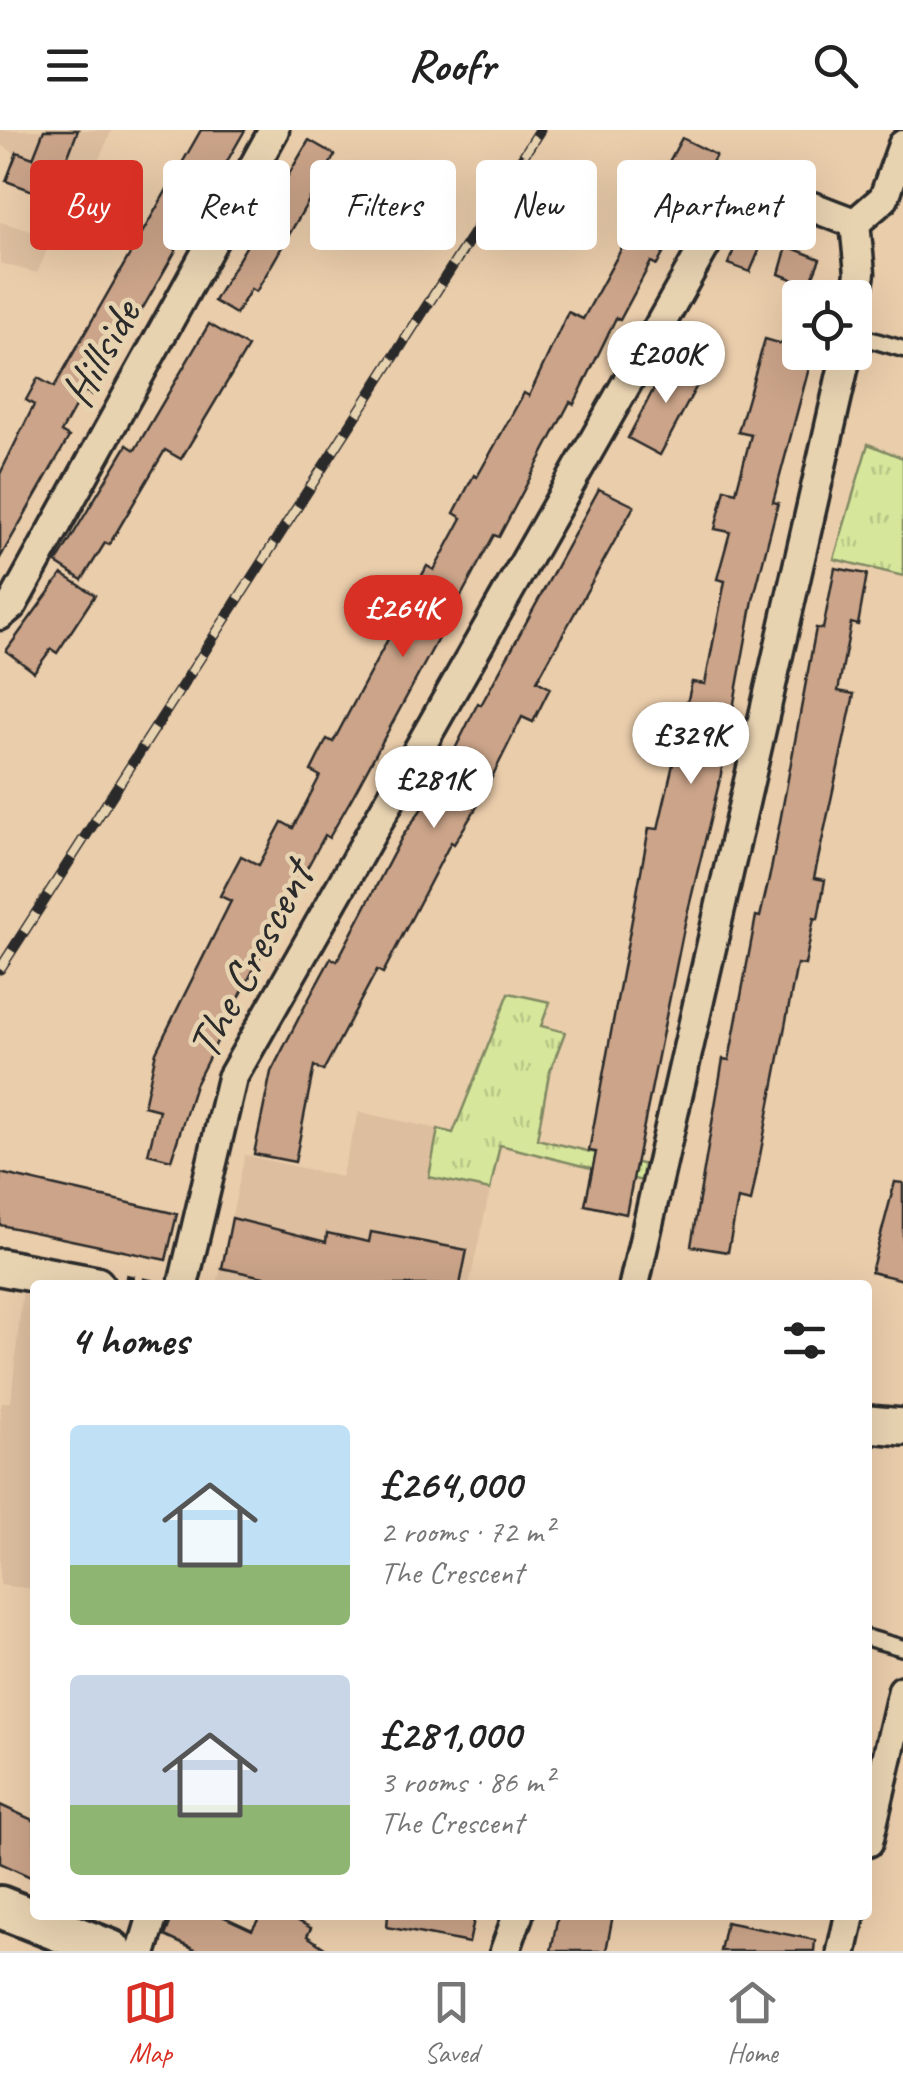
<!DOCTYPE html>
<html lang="en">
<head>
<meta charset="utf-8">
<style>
	:root { --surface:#fff; --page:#f2f2f2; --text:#222; --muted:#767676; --line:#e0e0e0; --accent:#d93025 }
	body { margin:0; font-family:Caveat,sans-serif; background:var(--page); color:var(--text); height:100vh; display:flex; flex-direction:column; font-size:38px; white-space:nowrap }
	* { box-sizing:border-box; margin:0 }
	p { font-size:32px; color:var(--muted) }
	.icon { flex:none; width:55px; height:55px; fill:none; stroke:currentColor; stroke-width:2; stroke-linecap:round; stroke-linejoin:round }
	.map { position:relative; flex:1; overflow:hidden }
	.details { position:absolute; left:30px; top:1150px; width:842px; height:640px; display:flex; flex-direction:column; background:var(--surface); border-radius:10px; box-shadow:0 10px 40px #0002 }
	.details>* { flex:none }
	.top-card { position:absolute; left:30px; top:30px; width:845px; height:90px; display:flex; gap:20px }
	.fabs { position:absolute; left:782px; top:150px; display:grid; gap:20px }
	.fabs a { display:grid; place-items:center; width:90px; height:90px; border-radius:10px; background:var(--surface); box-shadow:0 10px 40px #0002; font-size:50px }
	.price { position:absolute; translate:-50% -85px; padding:0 22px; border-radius:35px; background:#fff; color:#222; font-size:32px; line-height:65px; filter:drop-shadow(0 2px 5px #0008) }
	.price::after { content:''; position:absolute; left:50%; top:60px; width:30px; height:22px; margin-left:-15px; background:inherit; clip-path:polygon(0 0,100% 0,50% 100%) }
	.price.active { background:var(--accent); color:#fff }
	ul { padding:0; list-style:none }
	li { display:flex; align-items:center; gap:30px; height:250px; padding:0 40px }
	li span { display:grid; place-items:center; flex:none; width:280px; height:200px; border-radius:10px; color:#555 }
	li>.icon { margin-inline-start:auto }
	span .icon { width:120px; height:120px; fill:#fffc; stroke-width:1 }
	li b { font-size:42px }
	h2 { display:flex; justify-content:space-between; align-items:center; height:120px; padding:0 40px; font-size:42px }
	.tag { padding:0 35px; border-radius:10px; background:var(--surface); box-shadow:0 10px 40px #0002; font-size:35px; line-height:90px }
	.tag.active { background:var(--accent); color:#fff }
	header { display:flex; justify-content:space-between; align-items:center; height:130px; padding:0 40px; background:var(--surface); font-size:45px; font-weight:700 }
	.menu { display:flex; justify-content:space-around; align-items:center; height:140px; border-top:2px solid var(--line); background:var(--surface); font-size:28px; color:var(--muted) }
	.menu a { display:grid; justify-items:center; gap:5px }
	.menu .active { color:var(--accent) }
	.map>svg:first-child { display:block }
	.built { fill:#ddbe9f }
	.grass { fill:url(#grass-tufts); stroke:#808963; stroke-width:2.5 }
	.building { fill:#cba489; stroke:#2b2b2b; stroke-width:2.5 }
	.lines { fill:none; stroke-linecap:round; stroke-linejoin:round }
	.service-casing { stroke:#2b2b2b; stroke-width:21 }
	.minor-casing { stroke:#2b2b2b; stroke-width:35 }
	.tertiary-casing { stroke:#2b2b2b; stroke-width:42 }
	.secondary-casing { stroke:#2b2b2b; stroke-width:48 }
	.path { stroke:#2b2b2b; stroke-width:5; stroke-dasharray:10 8; stroke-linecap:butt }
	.service { stroke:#e8d3b1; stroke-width:14 }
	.minor { stroke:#e8d3b1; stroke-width:28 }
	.tertiary { stroke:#e8d3b1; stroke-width:35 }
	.secondary { stroke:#e8d3b1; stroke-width:40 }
	.rail-casing { stroke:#2b2b2b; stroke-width:11 }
	.rail { stroke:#e8d3b1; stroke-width:8; stroke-dasharray:22; stroke-linecap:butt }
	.labels { text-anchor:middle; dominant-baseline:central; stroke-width:9; stroke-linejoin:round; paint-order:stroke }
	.street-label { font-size:48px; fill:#2b2b2b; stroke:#e8d3b1 }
</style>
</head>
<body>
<header><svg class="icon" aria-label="menu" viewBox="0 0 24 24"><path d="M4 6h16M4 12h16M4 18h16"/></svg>Roofr<svg class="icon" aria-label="search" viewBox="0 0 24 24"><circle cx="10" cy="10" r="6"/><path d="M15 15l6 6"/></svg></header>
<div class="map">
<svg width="903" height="1821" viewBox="0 0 903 1821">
	<defs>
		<pattern id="grass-tufts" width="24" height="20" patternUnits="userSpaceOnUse" patternTransform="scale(2.5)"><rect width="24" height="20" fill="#d6e79b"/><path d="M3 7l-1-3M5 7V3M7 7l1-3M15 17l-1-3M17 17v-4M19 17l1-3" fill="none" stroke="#b8c686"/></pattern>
	</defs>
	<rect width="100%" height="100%" fill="#eacdab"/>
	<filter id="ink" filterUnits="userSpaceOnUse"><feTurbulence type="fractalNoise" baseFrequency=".01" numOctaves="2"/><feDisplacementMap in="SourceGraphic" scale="20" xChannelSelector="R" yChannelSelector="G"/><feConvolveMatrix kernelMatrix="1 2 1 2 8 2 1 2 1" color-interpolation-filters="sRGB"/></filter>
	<g filter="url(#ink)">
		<!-- built -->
		<g class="built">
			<path d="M 0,0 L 112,0 L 79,73 L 15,53 L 23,29 L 0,14 Z"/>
			<path d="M 0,92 L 53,107 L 37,143 L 0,133 Z"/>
			<path d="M 359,982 L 438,999 L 429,1047 L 490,1060 L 469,1155 L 217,1155 L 245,1025 L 341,1047 Z"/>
			<path d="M 23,1157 L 35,1160 L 35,1459 L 0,1455 L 0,1278 L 3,1272 L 11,1272 Z"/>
		</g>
		<!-- grass -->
		<g class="grass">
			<path d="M 868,314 L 903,328 L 903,446 L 834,429 Z"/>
			<path d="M 509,863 L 550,872 L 541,896 L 565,902 L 549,944 L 537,1009 L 646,1035 L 642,1051 L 500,1015 L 490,1060 L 429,1047 L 438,999 L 453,1003 Z"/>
		</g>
		<!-- building -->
		<g class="building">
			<path d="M 44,0 L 78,0 L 63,39 L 73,43 L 62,72 L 6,51 L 17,22 L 33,28 Z"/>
			<path d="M 201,0 L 245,0 L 93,265 L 84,261 L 61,302 L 69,307 L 0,428 L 0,344 L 34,275 L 26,270 L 38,248 L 54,257 Z"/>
			<path d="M 682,8 L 716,25 L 657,135 L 651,132 L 620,190 L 616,188 L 574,274 L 570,272 L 499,407 L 494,405 L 354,664 L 329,708 L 325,705 L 276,795 L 195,955 L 171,1030 L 148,1024 L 159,980 L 144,976 L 156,922 L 231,771 L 220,766 L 241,726 L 259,735 L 282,692 L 293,698 L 320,646 L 311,641 L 327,609 L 333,612 L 427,436 L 434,440 L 462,388 L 454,383 L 474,345 L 477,347 L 524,263 L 529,266 L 568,182 L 583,189 Z"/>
			<path d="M 309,10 L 335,25 L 256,162 L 251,159 L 236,184 L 214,171 Z"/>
			<path d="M 739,107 L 761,116 L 750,142 L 728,134 Z"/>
			<path d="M 787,116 L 820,129 L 809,156 L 779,144 Z"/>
			<path d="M 209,194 L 248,217 L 181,329 L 165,320 L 109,415 L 105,413 L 82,450 L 56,433 L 127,315 L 135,320 Z"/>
			<path d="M 765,209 L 813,223 L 773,372 L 778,373 L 753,470 L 720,649 L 685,793 L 626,1084 L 585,1075 L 596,1022 L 589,1021 L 649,698 L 658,699 L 692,552 L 705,554 L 725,451 L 717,449 L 730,402 L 715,399 L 725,359 L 736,362 L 751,305 L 738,302 Z"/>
			<path d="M 671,226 L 703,244 L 660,325 L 628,308 Z"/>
			<path d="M 599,359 L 634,376 L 537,551 L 550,558 L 533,592 L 522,587 L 478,675 L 454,714 L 451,712 L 383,843 L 377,840 L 323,941 L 314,936 L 295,1032 L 254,1024 L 271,942 L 307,872 L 331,828 L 337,831 L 402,707 L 434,661 L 478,573 L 481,575 Z"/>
			<path d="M 835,438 L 867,444 L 858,495 L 851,493 L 838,561 L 854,564 L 814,748 L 825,750 L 818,789 L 814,788 L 805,835 L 797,834 L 751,1072 L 738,1069 L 728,1122 L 691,1116 L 723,929 L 729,930 L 756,786 L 760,787 L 771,740 L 816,498 L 823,499 Z"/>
			<path d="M 62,444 L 95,465 L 57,523 L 51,519 L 34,542 L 6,521 Z"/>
			<path d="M 0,1043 L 177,1084 L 166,1130 L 0,1095 Z"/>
			<path d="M 895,1052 L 903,1053 L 903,1150 L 871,1142 Z"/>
			<path d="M 232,1088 L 326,1112 L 327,1103 L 369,1112 L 371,1102 L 467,1120 L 460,1155 L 301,1155 L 222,1138 Z"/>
			<path d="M 0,1675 L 35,1691 L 35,1749 L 0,1733 Z"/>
			<path d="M 173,1785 L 220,1785 L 252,1800 L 261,1785 L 287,1785 L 311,1798 L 307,1806 L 329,1821 L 197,1821 L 165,1806 Z"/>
			<path d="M 388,1785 L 475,1785 L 469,1813 L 387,1797 Z"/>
			<path d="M 558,1785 L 613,1785 L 606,1821 L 551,1821 Z"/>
			<path d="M 726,1792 L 815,1810 L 814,1821 L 720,1821 Z"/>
		</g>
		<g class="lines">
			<defs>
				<g id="service">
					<path d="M 855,205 L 903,219"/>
					<path d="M 868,1508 L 903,1518"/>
				</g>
				<g id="minor">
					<path d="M 855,93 L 884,68 L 903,15"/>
					<path d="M 855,93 L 860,143 L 855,176"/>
					<path d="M 0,485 L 12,475 L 274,0"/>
					<path d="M 183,1155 L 232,948 L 720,89 C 774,53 798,73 855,93"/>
					<path d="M 634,1155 L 847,222"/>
					<path d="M 868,1712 L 903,1560"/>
					<path d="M 142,1821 L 153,1785"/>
					<path d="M 505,1821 L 518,1785"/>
					<path d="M 842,1821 L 850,1785"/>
				</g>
				<g id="tertiary">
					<path d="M 0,1137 L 96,1155"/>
					<path d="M 868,1294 L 903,1297"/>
				</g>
				<path id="secondary" d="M 0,1777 L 111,1821"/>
			</defs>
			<!-- service casing -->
			<use href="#service" class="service-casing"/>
			<!-- minor casing -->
			<use href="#minor" class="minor-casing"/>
			<!-- tertiary casing -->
			<use href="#tertiary" class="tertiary-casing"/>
			<!-- secondary casing -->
			<use href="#secondary" class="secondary-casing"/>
			<!-- path -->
			<path class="path" d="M 125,1146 L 158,1153"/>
			<!-- service -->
			<use href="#service" class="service"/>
			<!-- minor -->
			<use href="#minor" class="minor"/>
			<!-- tertiary -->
			<use href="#tertiary" class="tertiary"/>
			<!-- secondary -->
			<use href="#secondary" class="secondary"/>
			<defs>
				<path id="rail" d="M 0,839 L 540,0"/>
			</defs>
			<!-- rail casing -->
			<use href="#rail" class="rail-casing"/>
			<!-- rail -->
			<use href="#rail" class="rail"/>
		</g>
	</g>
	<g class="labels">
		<!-- street labels -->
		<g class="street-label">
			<text transform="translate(100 223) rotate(-61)">Hillside</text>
			<text transform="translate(250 830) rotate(-62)">The Crescent</text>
		</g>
	</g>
</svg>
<div class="fabs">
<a><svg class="icon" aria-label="locate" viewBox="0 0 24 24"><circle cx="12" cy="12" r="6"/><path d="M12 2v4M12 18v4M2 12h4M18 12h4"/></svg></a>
</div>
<b class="price" style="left:666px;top:276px">£200K</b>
<b class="price active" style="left:403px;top:530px">£264K</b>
<b class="price" style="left:691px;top:657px">£329K</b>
<b class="price" style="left:434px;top:701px">£281K</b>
<div class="top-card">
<a class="tag active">Buy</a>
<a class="tag">Rent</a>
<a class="tag">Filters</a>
<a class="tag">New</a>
<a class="tag">Apartment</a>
</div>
<section class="details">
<h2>4 homes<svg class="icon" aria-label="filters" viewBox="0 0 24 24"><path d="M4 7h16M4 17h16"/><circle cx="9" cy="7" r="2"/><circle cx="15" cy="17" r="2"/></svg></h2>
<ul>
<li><span style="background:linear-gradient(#bfe0f5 70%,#8fb573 0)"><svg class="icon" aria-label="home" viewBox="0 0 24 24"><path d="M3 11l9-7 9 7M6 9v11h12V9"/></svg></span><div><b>£264,000</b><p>2 rooms · 72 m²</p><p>The Crescent</p></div></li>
<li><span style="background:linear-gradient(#c9d6e8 65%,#8fb573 0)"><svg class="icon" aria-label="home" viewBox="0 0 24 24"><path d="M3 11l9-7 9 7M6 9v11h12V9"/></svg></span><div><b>£281,000</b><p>3 rooms · 86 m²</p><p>The Crescent</p></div></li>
</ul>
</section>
</div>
<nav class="menu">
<a class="active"><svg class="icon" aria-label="map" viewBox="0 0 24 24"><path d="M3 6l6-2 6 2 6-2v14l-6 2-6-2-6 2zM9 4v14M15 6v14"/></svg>Map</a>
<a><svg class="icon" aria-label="saved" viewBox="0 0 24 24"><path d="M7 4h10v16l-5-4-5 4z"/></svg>Saved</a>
<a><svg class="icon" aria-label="home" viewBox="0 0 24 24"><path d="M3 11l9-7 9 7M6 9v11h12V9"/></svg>Home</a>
</nav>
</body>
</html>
